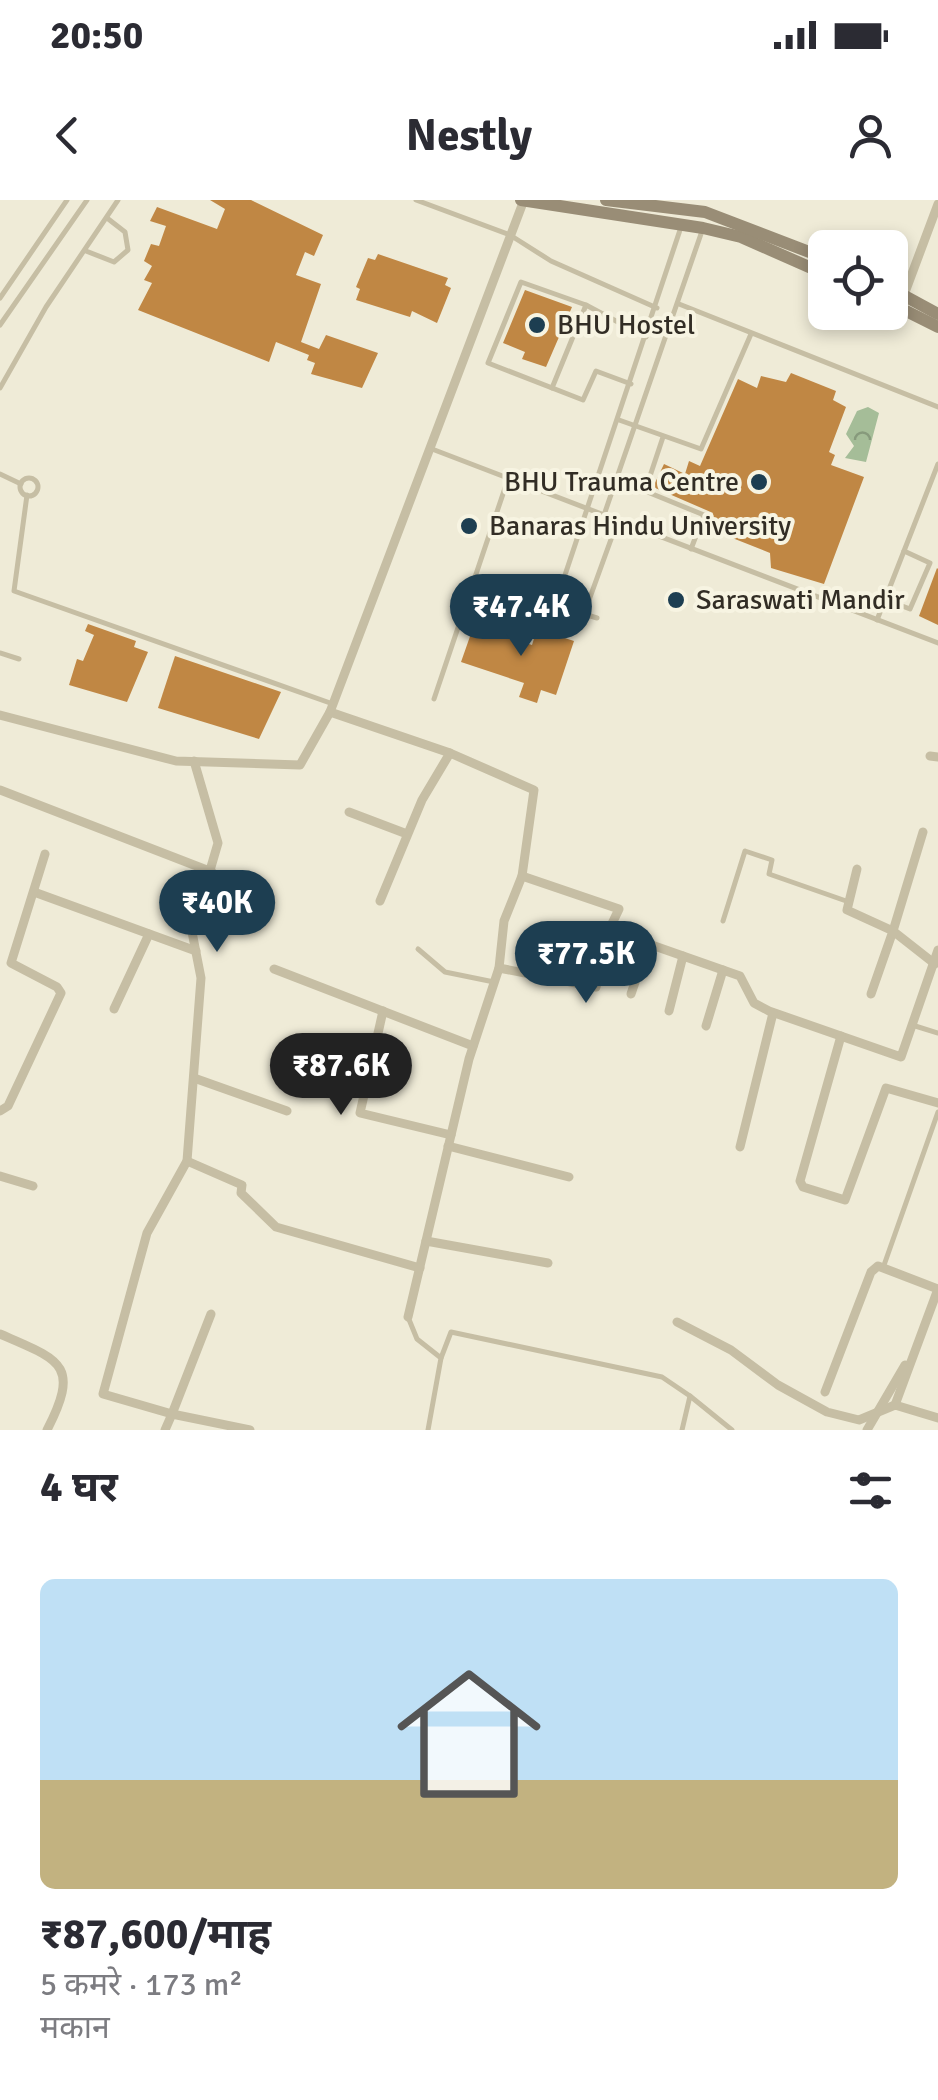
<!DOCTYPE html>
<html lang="hi">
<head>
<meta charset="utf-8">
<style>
	:root { --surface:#fff; --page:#f2f2f3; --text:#2b2b33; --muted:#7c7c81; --accent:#1d3e51 }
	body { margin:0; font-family:Signika,"Noto Sans Devanagari",sans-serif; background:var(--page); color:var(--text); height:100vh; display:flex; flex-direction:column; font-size:38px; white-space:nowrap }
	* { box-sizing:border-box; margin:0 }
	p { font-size:32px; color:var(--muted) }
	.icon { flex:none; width:55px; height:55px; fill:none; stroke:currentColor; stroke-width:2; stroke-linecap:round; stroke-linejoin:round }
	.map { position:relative; height:1230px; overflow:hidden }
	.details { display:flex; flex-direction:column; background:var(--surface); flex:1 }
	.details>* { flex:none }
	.controls { position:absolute; left:808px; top:30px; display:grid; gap:20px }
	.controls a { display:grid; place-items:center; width:100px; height:100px; border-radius:15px; background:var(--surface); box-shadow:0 5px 15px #0003; font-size:50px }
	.price { position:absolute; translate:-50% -85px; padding:0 22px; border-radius:35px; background:var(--accent); color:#fff; font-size:32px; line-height:65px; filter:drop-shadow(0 2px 5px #0008) }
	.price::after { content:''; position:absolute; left:50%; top:60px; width:30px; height:22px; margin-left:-15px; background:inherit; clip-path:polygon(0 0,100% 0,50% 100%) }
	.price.selected { background:#222; color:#fff }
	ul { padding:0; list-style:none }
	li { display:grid; align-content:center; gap:20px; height:530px; padding:0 40px }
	li span { display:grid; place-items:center; height:310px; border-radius:15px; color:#555 }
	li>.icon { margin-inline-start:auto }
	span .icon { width:180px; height:180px; fill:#fffc; stroke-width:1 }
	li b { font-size:42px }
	h2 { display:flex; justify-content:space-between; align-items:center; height:120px; padding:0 40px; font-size:42px }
	.status { display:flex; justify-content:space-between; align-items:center; height:70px; padding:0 50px; background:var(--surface); direction:ltr }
	.status svg { height:28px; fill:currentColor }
	header { display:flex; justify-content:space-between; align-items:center; height:130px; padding:0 40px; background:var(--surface); font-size:45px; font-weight:800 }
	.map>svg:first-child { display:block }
	.forest { fill:url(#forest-crowns) }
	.building { fill:#c08744 }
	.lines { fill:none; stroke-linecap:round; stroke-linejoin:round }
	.lane { stroke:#c6bea4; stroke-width:5 }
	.street { stroke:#c6bea4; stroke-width:9 }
	.secondary { stroke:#998d76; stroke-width:12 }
	.poi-dot { fill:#1d3e51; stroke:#f7f4e2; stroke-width:4 }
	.labels { text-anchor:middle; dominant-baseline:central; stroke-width:8; stroke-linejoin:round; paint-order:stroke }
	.poi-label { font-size:28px; fill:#322d25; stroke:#f7f4e2; text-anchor:start }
</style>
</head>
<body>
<div class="status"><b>20:50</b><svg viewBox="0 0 49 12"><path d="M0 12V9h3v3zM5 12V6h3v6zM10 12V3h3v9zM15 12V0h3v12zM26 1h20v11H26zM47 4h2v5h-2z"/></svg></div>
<header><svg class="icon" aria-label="back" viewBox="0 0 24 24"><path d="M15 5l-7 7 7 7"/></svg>Nestly<svg class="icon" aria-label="person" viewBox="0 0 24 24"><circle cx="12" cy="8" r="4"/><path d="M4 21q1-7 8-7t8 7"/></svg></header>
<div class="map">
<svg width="938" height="1230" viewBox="0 0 938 1230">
	<defs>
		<pattern id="forest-crowns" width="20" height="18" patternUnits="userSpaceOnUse" patternTransform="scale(2.5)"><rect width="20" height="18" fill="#a5bd98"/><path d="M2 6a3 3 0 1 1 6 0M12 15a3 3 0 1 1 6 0" fill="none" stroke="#879a7c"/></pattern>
	</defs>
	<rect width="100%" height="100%" fill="#efebd7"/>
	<!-- forest -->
	<path class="forest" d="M 868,207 L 879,213 L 866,262 L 845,258 L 854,246 L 846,234 L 857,211 Z"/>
	<!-- building -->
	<g class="building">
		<path d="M 210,0 L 251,0 L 323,35 L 314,56 L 305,52 L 296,75 L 321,84 L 301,142 L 319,149 L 326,135 L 378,153 L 362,188 L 311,174 L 315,163 L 307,160 L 309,155 L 276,142 L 269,162 L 138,110 L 152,83 L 144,80 L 152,66 L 144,61 L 151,44 L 159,46 L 166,26 L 150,21 L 157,7 L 217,29 L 225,9 Z"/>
		<path d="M 378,54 L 448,78 L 445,85 L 451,88 L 437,123 L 412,111 L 410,117 L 356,100 L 360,89 L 356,87 L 368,58 L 375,60 Z"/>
		<path d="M 525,90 L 572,107 L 546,167 L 522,159 L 525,152 L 503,143 Z"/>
		<path d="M 791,173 L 836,191 L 833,200 L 846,207 L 829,252 L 835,255 L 831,265 L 864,277 L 824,384 L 771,368 L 770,353 L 707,328 L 713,313 L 653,287 L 664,264 L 685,274 L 689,261 L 700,266 L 738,179 L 757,188 L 761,176 L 786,182 Z"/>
		<path d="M 937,368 L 938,369 L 938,425 L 919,416 Z"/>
		<path d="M 88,424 L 136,441 L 134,447 L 148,452 L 127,502 L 69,485 L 77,459 L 83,461 L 94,435 L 85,431 Z"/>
		<path d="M 474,425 L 532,445 L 537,429 L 574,441 L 556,495 L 541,490 L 537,503 L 519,497 L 524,483 L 461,462 Z"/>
		<path d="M 175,456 L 281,492 L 259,539 L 158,508 Z"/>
	</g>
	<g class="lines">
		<!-- lane -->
		<g class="lane">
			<path d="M 416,0 L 510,35 L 551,61 L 657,108"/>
			<path d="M 86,51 L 114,62 L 128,50 L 125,32 L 107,18"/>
			<path d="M 0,98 L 67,0"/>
			<path d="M 679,104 L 938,207"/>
			<path d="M 0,125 L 87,0"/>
			<path d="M 631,184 L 596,171 L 583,200 L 488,163 L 521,82 L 586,105 L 646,137"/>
			<path d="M 0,188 L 46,107 L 118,0"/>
			<path d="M 552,188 L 586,105"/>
			<path d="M 619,220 L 701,249 L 751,134"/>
			<path d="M 663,237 L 645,291 L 704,315 L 691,349"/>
			<path d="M 432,249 L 938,443"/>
			<path d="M 0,274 L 21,284"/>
			<circle cx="29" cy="287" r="9"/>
			<path d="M 27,295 L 14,391 L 333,504"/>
			<path d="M 604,315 L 702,31"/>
			<path d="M 474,380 L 597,418"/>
			<path d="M 884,399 L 910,409 L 930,363 L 904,351"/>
			<path d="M 555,405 L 682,24"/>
			<path d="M 584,414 L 618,320"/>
			<path d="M 877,420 L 938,264"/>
			<path d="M 0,453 L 19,459"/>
			<path d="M 434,499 L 508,279"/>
			<path d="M 723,721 L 745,651 L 772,660 L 769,674 L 849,702"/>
			<path d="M 418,749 L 445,772 L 494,782"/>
			<path d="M 912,825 L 938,833"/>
			<path d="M 883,1068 L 938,912"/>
			<path d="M 408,1117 L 417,1139 L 441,1158 L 428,1230"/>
			<path d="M 441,1158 L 451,1132 L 662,1177 L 690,1196"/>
			<path d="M 682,1230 L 690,1196 L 732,1230"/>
		</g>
		<!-- street -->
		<g class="street">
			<path d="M 904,95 L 938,4"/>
			<path d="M 330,512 L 450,553 L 534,590 L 522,676 L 504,721 L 499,768 L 469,859 L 408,1117"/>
			<path d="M 0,515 L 176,561 L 300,565 L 330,512 L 524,0"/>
			<path d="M 930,556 L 938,557"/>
			<path d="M 194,561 L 218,643 L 192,732 L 201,778 L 187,961 L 147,1033 L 103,1194 L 172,1214 L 211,1114"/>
			<path d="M 0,590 L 212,672"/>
			<path d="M 349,612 L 407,634"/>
			<path d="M 923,632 L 893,731 L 935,764"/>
			<path d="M 857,669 L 847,710 L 893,731 L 871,794"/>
			<path d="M 522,676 L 619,709 L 609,730 L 740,776 L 754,803 L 769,811 L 901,857 L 938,750"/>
			<path d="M 34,692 L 196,751"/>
			<path d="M 380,701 L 422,600 L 450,553"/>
			<path d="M 499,768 L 596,787 L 609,730"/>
			<path d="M 274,769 L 473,846"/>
			<path d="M 631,794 L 648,744"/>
			<path d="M 114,809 L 149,734"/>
			<path d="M 383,811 L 360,913 L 451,935"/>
			<path d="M 669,811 L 683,756"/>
			<path d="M 706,826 L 723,770"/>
			<path d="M 841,836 L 800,981 L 803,987 L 845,1000 L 886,888 L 938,903"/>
			<path d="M 194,878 L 287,911"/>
			<path d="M 0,911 L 8,906 L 61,793 L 57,787 L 11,763 L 45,654"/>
			<path d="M 448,946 L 569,977"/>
			<path d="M 740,947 L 773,813"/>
			<path d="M 187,961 L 242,985 L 241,993 L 276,1027 L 420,1068"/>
			<path d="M 0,976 L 33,986"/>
			<path d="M 426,1041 L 548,1063"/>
			<path d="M 677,1122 L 731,1150 L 778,1185 L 827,1212 L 859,1220 L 895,1205 L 938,1218"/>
			<path d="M 0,1134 C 60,1160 81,1164 47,1230"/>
			<path d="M 825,1192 L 871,1072 L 878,1066 L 938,1089"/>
			<path d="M 895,1205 L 938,1089"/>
			<path d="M 165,1230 L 172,1214 L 250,1230"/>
			<path d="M 867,1230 L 905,1165"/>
		</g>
		<!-- secondary -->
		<g class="secondary">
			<path d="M 521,0 L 703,28 L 741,37 L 825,74"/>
			<path d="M 606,0 L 705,12 L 825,58"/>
			<path d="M 890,88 L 938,114"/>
			<path d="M 890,103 L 938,127"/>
		</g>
	</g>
	<!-- markers -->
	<g class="poi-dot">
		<circle cx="537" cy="125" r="10"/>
		<circle cx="759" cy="282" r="10"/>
		<circle cx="469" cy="326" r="10"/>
		<circle cx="676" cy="400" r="10"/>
	</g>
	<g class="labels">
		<!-- poi labels -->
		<g class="poi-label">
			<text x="557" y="125">BHU Hostel</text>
			<text x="739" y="282" text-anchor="end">BHU Trauma Centre</text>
			<text x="489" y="326">Banaras Hindu University</text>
			<text x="696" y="400">Saraswati Mandir</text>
		</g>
	</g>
</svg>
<div class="controls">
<a><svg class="icon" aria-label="locate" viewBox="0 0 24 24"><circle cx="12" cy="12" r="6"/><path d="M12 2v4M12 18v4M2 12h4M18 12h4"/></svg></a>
</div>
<b class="price" style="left:521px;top:459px">₹47.4K</b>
<b class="price" style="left:217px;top:755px">₹40K</b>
<b class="price" style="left:586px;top:806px">₹77.5K</b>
<b class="price selected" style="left:341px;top:918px">₹87.6K</b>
</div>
<section class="details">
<h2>4 घर<svg class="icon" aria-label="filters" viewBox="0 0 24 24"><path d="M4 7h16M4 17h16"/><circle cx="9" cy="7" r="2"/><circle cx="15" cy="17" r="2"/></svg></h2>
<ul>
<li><span style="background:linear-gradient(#bfe0f5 65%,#c2b280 0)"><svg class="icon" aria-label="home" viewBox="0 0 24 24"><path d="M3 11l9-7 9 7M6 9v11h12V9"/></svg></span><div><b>₹87,600/माह</b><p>5 कमरे · 173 m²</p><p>मकान</p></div></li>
</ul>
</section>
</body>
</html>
